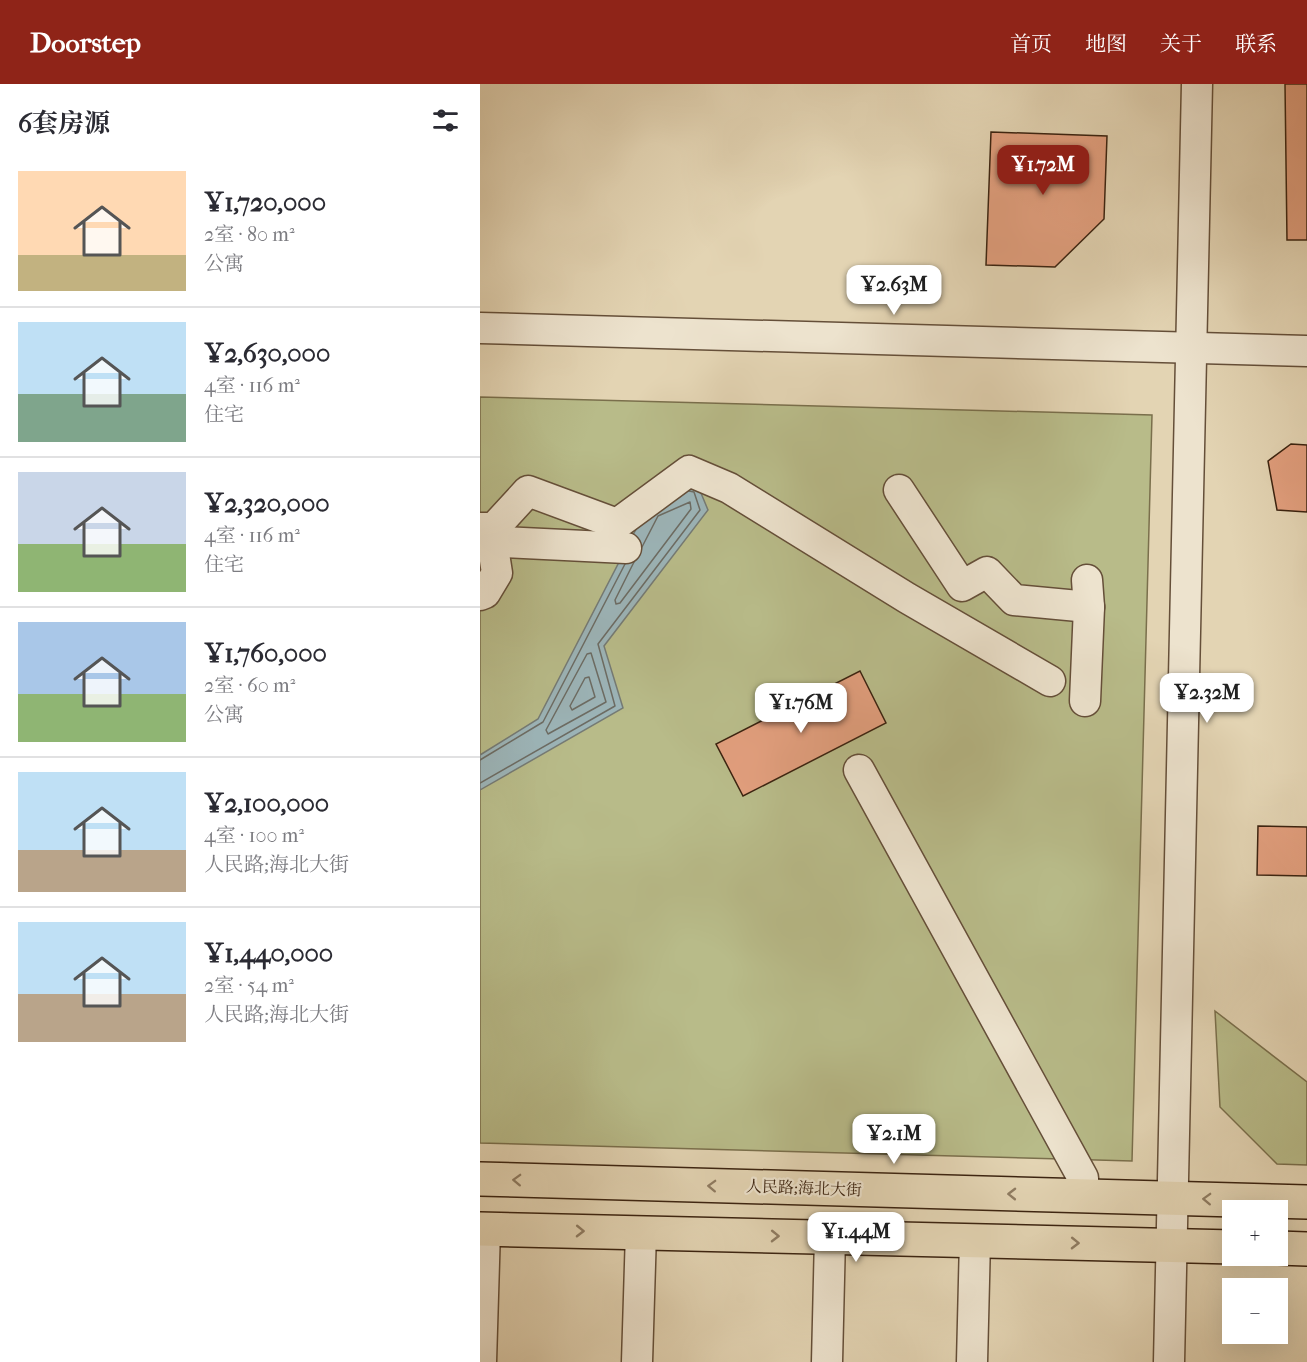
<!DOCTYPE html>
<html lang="zh">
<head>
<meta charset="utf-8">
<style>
	:root { --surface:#fff; --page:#f7f7f7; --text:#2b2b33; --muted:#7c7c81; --line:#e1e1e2; --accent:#8f2418 }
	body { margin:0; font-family:"IM FELL French Canon","Noto Serif SC",serif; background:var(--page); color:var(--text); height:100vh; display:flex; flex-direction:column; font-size:22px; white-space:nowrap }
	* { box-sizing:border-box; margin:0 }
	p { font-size:20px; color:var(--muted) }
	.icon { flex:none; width:33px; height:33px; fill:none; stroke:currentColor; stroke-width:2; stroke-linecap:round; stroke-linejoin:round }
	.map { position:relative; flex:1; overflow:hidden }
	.sheet { display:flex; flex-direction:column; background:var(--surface); width:480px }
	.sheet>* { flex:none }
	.buttons { position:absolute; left:742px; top:1116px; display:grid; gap:12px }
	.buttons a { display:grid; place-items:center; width:66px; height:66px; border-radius:0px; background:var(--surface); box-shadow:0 6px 24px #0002; font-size:30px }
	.price { position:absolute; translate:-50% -51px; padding:0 14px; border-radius:12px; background:#fff; color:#222; font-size:20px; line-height:39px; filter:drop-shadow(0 2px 3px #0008) }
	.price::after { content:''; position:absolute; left:50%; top:36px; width:18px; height:14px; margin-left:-9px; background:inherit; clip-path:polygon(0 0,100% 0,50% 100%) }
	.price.current { background:var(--accent); color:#fff }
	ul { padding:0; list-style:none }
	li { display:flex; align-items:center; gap:18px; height:150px; padding:0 18px }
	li+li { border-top:2px solid var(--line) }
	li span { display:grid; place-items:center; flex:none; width:168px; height:120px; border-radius:0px; color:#555 }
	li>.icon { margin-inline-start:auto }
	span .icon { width:72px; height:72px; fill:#fffc; stroke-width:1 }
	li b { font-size:26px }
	h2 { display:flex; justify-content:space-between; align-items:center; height:72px; padding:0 18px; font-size:26px }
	header { display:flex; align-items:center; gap:36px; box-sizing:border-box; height:84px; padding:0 30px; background:var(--accent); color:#fff }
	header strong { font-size:28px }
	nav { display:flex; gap:33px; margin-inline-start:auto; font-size:21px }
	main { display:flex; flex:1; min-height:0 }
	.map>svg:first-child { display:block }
	.green { fill:#b8bb89; stroke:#7a6f4c; stroke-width:1.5 }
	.water { fill:#9cb5b9; stroke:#757b75; stroke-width:1.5 }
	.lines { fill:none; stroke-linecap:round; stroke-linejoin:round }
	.shore { stroke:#6c6c64; stroke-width:1.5 }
	.building { fill:#e29f7e; stroke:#3b2310; stroke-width:1.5 }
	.minor-casing { stroke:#654f39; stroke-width:33 }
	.major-casing { stroke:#3b2310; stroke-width:36 }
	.minor { stroke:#ede3ce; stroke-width:30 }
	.major { stroke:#e3d4b3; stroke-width:33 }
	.oneway { stroke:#8f7c62 }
	.labels { text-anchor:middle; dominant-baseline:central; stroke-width:4.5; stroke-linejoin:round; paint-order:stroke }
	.street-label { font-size:16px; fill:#3b2310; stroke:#ede3ce }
</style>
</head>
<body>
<header>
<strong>Doorstep</strong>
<nav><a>首页</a><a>地图</a><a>关于</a><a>联系</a></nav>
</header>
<main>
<section class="sheet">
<h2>6套房源<svg class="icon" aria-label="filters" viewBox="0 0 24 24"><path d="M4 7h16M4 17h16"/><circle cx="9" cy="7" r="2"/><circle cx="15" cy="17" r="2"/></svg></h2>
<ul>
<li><span style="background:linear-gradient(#ffd9b3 70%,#c2b280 0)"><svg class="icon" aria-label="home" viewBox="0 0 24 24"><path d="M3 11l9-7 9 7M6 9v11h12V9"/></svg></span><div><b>¥1,720,000</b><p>2室 · 80 m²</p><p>公寓</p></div></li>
<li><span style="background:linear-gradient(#bfe0f5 60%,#7fa58c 0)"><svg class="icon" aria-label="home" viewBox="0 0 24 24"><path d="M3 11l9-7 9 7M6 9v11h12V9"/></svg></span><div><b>¥2,630,000</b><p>4室 · 116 m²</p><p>住宅</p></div></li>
<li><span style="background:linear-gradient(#c9d6e8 60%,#8fb573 0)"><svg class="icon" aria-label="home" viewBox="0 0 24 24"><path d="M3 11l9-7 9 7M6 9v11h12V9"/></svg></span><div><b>¥2,320,000</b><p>4室 · 116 m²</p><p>住宅</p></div></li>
<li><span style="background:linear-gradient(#a9c7e8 60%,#8fb573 0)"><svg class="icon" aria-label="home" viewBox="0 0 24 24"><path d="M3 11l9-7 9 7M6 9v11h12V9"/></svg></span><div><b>¥1,760,000</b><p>2室 · 60 m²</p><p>公寓</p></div></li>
<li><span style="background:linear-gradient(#bfe0f5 65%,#b9a48a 0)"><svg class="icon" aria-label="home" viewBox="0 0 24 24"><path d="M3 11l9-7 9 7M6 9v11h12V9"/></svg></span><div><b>¥2,100,000</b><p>4室 · 100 m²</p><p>人民路;海北大街</p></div></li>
<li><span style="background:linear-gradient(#bfe0f5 60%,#b9a48a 0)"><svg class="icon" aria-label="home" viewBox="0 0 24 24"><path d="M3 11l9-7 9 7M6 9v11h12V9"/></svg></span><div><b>¥1,440,000</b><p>2室 · 54 m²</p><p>人民路;海北大街</p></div></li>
</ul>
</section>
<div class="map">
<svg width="827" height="1278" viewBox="0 0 827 1278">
	<rect width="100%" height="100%" fill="#e3d4b3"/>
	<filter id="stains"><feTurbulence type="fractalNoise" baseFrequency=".00333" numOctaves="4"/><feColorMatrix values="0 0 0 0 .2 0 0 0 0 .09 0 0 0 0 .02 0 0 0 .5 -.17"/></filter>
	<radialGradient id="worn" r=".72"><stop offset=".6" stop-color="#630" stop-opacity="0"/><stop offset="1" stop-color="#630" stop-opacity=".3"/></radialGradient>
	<!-- green -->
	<g class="green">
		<path d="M 0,313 L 672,331 L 652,1077 L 0,1059 Z"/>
		<path d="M 735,927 L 827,998 L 827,1081 L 797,1080 L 740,1023 Z"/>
	</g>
	<!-- water -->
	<path class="water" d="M 216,397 L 228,426 L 124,562 L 143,624 L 0,706 L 0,671 L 58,635 L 168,422 Z"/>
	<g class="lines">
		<!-- shore -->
		<g class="shore">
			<path d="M 154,478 L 135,516 L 136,520 L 140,519 L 211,425 L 210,418 L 178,432 L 162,463"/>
			<path d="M 111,569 L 126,618 L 68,650 L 66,646 L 107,570 Z"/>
			<path d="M 109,593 L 115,613 L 92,626 L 90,622 L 105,594 Z"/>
			<path d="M 0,676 L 63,638 L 145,480"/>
			<path d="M 0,699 L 135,622 L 118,560 L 220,426 L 214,408 L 209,407"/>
		</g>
	</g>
	<!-- building -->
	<g class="building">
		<path d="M 805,0 L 827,0 L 827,156 L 807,156 Z"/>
		<path d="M 511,48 L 627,52 L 624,135 L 575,183 L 506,181 Z"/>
		<path d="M 811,360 L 827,361 L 827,428 L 797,426 L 788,377 Z"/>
		<path d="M 380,587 L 406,639 L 263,712 L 236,660 Z"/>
		<path d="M 778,742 L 827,743 L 827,792 L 777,791 Z"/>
	</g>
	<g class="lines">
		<defs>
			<g id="minor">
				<path d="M 0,244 L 827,267"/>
				<path d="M 419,406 L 482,502 L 507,488 L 534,516 L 609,523"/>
				<path d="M 0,444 L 14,444 L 48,407 L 137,440 L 209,387 L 249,404 L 427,514 L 570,597"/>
				<path d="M 0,457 L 146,464"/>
				<path d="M 0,511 L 5,509 L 17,489 L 12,457"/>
				<path d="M 605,617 L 609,523 L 607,496"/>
				<path d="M 379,686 L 603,1094 L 603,1111"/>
				<path d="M 1,1278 L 5,1145"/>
				<path d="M 157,1278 L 161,1148"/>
				<path d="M 347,1278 L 350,1153"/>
				<path d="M 492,1278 L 495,1156"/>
				<path d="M 689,1278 L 717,0"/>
			</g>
			<g id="major">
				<path d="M 0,1095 L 827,1118"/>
				<path d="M 0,1145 L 753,1163"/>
				<path d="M 798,1164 L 827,1165"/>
			</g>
		</defs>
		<!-- minor casing -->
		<use href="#minor" class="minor-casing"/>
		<!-- major casing -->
		<use href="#major" class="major-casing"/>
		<!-- minor -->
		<use href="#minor" class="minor"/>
		<!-- major -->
		<use href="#major" class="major"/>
	</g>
	<!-- one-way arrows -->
	<defs><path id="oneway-chevron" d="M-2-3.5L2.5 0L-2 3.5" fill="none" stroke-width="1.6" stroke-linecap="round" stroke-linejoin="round" transform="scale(1.5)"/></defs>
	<g class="oneway">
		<use href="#oneway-chevron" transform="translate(37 1096) rotate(-178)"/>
		<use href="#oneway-chevron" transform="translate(232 1102) rotate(-178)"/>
		<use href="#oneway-chevron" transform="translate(532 1110) rotate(-179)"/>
		<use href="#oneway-chevron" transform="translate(727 1115) rotate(-178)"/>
		<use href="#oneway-chevron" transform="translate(100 1147) rotate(1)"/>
		<use href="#oneway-chevron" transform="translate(295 1152) rotate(1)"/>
		<use href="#oneway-chevron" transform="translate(595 1159) rotate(1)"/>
	</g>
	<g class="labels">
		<!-- street labels -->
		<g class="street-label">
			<text transform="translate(324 1104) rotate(2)">人民路;海北大街</text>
		</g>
	</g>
	<rect width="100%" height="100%" filter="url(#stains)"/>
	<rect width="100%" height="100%" fill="url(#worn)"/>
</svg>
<div class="buttons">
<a>+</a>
<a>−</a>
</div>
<b class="price current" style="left:563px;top:112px">¥1.72M</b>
<b class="price" style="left:414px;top:232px">¥2.63M</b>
<b class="price" style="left:727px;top:640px">¥2.32M</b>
<b class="price" style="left:321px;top:650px">¥1.76M</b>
<b class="price" style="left:414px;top:1081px">¥2.1M</b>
<b class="price" style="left:376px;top:1179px">¥1.44M</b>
</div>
</main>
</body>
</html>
